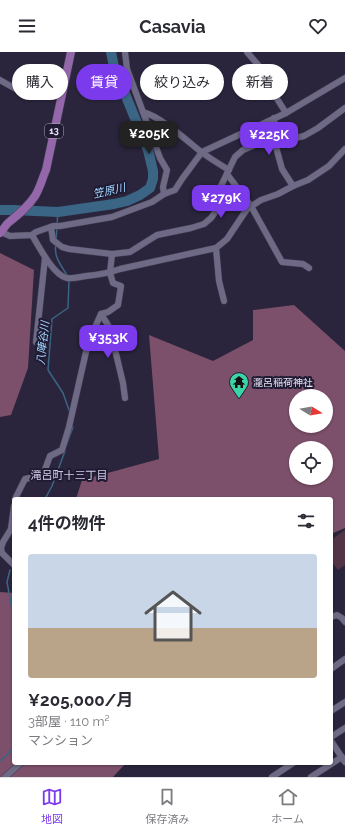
<!DOCTYPE html>
<html lang="ja">
<head>
<meta charset="utf-8">
<style>
	:root { --surface:#fff; --page:#f7f7f7; --text:#2b2b33; --muted:#7c7c81; --line:#e1e1e2; --accent:#7c3aed }
	body { margin:0; font-family:Raleway,"Noto Sans JP",sans-serif; background:var(--page); color:var(--text); height:100vh; display:flex; flex-direction:column; font-size:15px; white-space:nowrap }
	* { box-sizing:border-box; margin:0 }
	p { font-size:13px; color:var(--muted) }
	.icon { flex:none; width:22px; height:22px; fill:none; stroke:currentColor; stroke-width:2; stroke-linecap:round; stroke-linejoin:round }
	.map { position:relative; flex:1; overflow:hidden }
	.details { position:absolute; left:12px; top:445px; width:321px; height:268px; display:flex; flex-direction:column; background:var(--surface); border-radius:4px; box-shadow:0 1px 3px #0004 }
	.details>* { flex:none }
	.hud { position:absolute; left:12px; top:12px; width:321px; height:36px; display:flex; gap:8px }
	.needle { width:26px; rotate:101deg }
	.buttons { position:absolute; left:289px; top:337px; display:grid; gap:8px }
	.buttons a { display:grid; place-items:center; width:44px; height:44px; border-radius:50%; background:var(--surface); box-shadow:0 1px 3px #0004; font-size:20px }
	.price { position:absolute; translate:-50% -34px; padding:0 9px; border-radius:8px; background:var(--accent); color:#fff; font-size:13px; line-height:26px; filter:drop-shadow(0 1px 2px #0008) }
	.price::after { content:''; position:absolute; left:50%; top:24px; width:12px; height:9px; margin-left:-6px; background:inherit; clip-path:polygon(0 0,100% 0,50% 100%) }
	.price.on { background:#222; color:#fff }
	ul { padding:0; list-style:none }
	li { display:grid; align-content:center; gap:8px; height:212px; padding:0 16px }
	li span { display:grid; place-items:center; height:124px; border-radius:4px; color:#555 }
	li>.icon { margin-inline-start:auto }
	span .icon { width:72px; height:72px; fill:#fffc; stroke-width:1 }
	li b { font-size:17px }
	h2 { display:flex; justify-content:space-between; align-items:center; height:48px; padding:0 16px; font-size:17px }
	.tag { padding:0 14px; border-radius:18px; background:var(--surface); box-shadow:0 1px 3px #0004; font-size:14px; line-height:36px }
	.tag.on { background:var(--accent); color:#fff }
	header { display:flex; justify-content:space-between; align-items:center; height:52px; padding:0 16px; background:var(--surface); font-size:18px; font-weight:700 }
	.dock { display:flex; justify-content:space-around; align-items:center; height:56px; border-top:1px solid var(--line); background:var(--surface); font-size:11px; color:var(--muted) }
	.dock a { display:grid; justify-items:center; gap:2px }
	.dock .on { color:var(--accent) }
	.map>svg:first-child { display:block }
	.green { fill:#533447 }
	.forest { fill:#7c4f6a; fill-rule:evenodd }
	.lines { fill:none; stroke-linecap:round; stroke-linejoin:round }
	.stream { stroke:#3b6585; stroke-width:1.5 }
	.river { stroke:#3b6585; stroke-width:10 }
	.minor-casing { stroke:#454155; stroke-width:7 }
	.major-casing { stroke:#454155; stroke-width:9 }
	.minor { stroke:#6e6985; stroke-width:6 }
	.major { stroke:#9466aa; stroke-width:8 }
	.labels { text-anchor:middle; dominant-baseline:central; stroke-width:4; stroke-linejoin:round; paint-order:stroke }
	.shield { fill:#201b32; stroke:#aaa7b8; stroke-width:1 }
	.shield-label { font-size:9px; font-weight:bold; fill:#e5e3f2 }
	.poi-label { font-size:10px; fill:#e5e3f2; stroke:#201b32; text-anchor:start }
	.water-label { font-size:11px; font-style:italic; fill:#a0d5ff; stroke:#201b32 }
	.neighbourhood-label { font-size:11px; fill:#d0cbea; stroke:#201b32 }
</style>
</head>
<body>
<header><svg class="icon" aria-label="menu" viewBox="0 0 24 24"><path d="M4 6h16M4 12h16M4 18h16"/></svg>Casavia<svg class="icon" aria-label="heart" viewBox="0 0 24 24"><path d="M12 20l-8-8c-3-5 5-10 8-4 3-6 11-1 8 4z"/></svg></header>
<div class="map">
<svg width="345" height="725" viewBox="0 0 345 725">
	<rect width="100%" height="100%" fill="#2a253c"/>
	<!-- green -->
	<path class="green" d="M 345,478 L 345,513 L 338,518 L 331,509 L 331,488 Z"/>
	<!-- forest -->
	<g class="forest">
		<path d="M 0,201 L 34,218 L 28,316 L 11,363 L 0,365 Z"/>
		<path d="M 294,253 L 345,299 L 345,476 L 331,482 L 331,447 L 76,447 L 82,428 L 159,407 L 149,283 L 213,309 L 253,288 L 253,258 ZM 296,344 L 326,344 L 326,374 L 296,374 ZM 296,396 L 326,396 L 326,426 L 296,426 Z"/>
		<path d="M 0,540 L 14,541 L 14,711 L 126,711 L 113,725 L 0,725 Z"/>
	</g>
	<g class="lines">
		<!-- stream -->
		<g class="stream">
			<path d="M 57,172 L 58,160"/>
			<path d="M 56,188 L 57,176"/>
			<path d="M 56,192 C 53,205 62,214 68,225"/>
			<path d="M 69,228 L 68,256 L 52,267 L 48,318 L 63,341 L 69,358"/>
			<path d="M 66,394 L 73,375"/>
			<path d="M 45,447 L 52,434 L 65,399"/>
			<path d="M 10,518 L 7,530 L 14,568"/>
			<path d="M 0,709 L 9,701 L 14,694"/>
		</g>
		<!-- river -->
		<path class="river" d="M 0,158 L 13,158 L 58,160 L 114,152 L 127,149 L 140,143 L 150,136 L 153,127 L 153,119 L 148,98 L 114,15 L 111,0"/>
		<defs>
			<g id="minor">
				<path d="M 125,0 L 127,17 L 130,25 L 143,60 C 161,65 185,87 200,99 C 209,106 219,112 229,118"/>
				<path d="M 247,0 L 259,14 L 269,34 L 286,61"/>
				<path d="M 0,28 L 14,36 L 18,37 L 35,35 L 47,35 L 62,38"/>
				<path d="M 143,60 L 160,106 L 167,118 L 163,135 L 164,142"/>
				<path d="M 274,66 L 276,95 L 282,117 L 293,134"/>
				<path d="M 227,122 L 251,154 L 282,210 L 303,212 L 309,216"/>
				<path d="M 51,175 L 53,188 L 62,195 L 69,197 L 112,202 L 130,200 L 157,183 L 191,176 L 204,172 L 211,166 L 216,159 L 220,136 L 235,105 L 243,98 L 264,89 L 276,88 L 286,88 L 304,84 L 318,76 L 345,56"/>
				<path d="M 1,180 L 10,184 L 32,183 L 36,180 L 53,174 L 60,174 L 112,165 L 152,150 L 164,142 L 175,138 L 182,127 L 202,100 L 286,61 L 345,26"/>
				<path d="M 32,183 C 39,195 54,224 67,226 C 73,227 80,225 86,224 C 98,223 109,221 120,217 L 216,196 L 227,187 L 247,157 L 261,148 L 278,142 L 293,134 L 308,128 L 329,114 L 345,97"/>
				<path d="M 216,196 L 219,229 L 224,249"/>
				<path d="M 101,262 L 108,273 L 111,281 L 123,331 L 125,346"/>
				<path d="M 36,290 L 45,206"/>
				<path d="M 15,447 L 25,427 L 43,423 L 50,404 L 62,398 L 69,375 L 88,291 L 101,262 L 108,260 L 118,253 L 121,234 L 113,231 L 110,221 L 112,202"/>
				<path d="M 14,454 L 11,477 L 3,490 L 1,496 L 2,501 L 14,513"/>
				<path d="M 331,565 L 337,563 L 342,566 L 345,570"/>
				<path d="M 331,617 L 345,607"/>
				<path d="M 331,659 L 345,650"/>
				<path d="M 331,685 L 345,676"/>
				<path d="M 331,689 L 345,710"/>
				<path d="M 5,725 L 21,711"/>
				<path d="M 272,725 L 293,711"/>
				<path d="M 311,725 L 342,705"/>
			</g>
			<path id="major" d="M 0,181 C 3,178 5,174 8,171 C 18,163 28,155 35,144 C 40,136 42,127 46,118 L 71,0"/>
		</defs>
		<!-- minor casing -->
		<use href="#minor" class="minor-casing"/>
		<!-- major casing -->
		<use href="#major" class="major-casing"/>
		<!-- minor -->
		<use href="#minor" class="minor"/>
		<!-- major -->
		<use href="#major" class="major"/>
	</g>
	<!-- icons -->
	<defs>
		<symbol id="temple-pin" viewBox="-11 -11 22 30"><path d="M0 17L-7.5 6A9.5 9.5 0 1 1 7.5 6Z" fill="#3bd4a4" stroke="#201b32"/><path d="M0-6L5-2H3V0L6.5 2.5H4V6H1.5V3h-3V6H-4V2.5H-6.5L-3 0V-2H-5Z" fill="#111"/></symbol>
	</defs>
	<g fill-rule="evenodd">
		<use href="#temple-pin" x="228" y="319" width="22" height="30"/>
	</g>
	<g class="labels">
		<!-- shield labels -->
		<rect class="shield" x="45" y="72" width="18" height="14" rx="3"/>
		<g class="shield-label">
			<text x="54" y="79">13</text>
		</g>
		<!-- poi labels -->
		<g class="poi-label">
			<text x="253" y="330">瀧呂稲荷神社</text>
		</g>
		<!-- water labels -->
		<g class="water-label">
			<text transform="translate(109 139) rotate(-13)">笠原川</text>
			<text transform="translate(43 291) rotate(-84)">八陣谷川</text>
		</g>
		<!-- neighbourhood labels -->
		<g class="neighbourhood-label">
			<text x="69" y="423">滝呂町十三丁目</text>
		</g>
	</g>
</svg>
<div class="buttons">
<a><svg class="needle" viewBox="-14 -14 28 28"><path d="M0-13l5 13h-10z" fill="#e53935"/><path d="M0 13l5-13h-10z" fill="#7c7c81"/></svg></a>
<a><svg class="icon" aria-label="locate" viewBox="0 0 24 24"><circle cx="12" cy="12" r="6"/><path d="M12 2v4M12 18v4M2 12h4M18 12h4"/></svg></a>
</div>
<b class="price on" style="left:149px;top:103px">¥205K</b>
<b class="price" style="left:269px;top:104px">¥225K</b>
<b class="price" style="left:221px;top:167px">¥279K</b>
<b class="price" style="left:108px;top:307px">¥353K</b>
<div class="hud">
<a class="tag">購入</a>
<a class="tag on">賃貸</a>
<a class="tag">絞り込み</a>
<a class="tag">新着</a>
</div>
<section class="details">
<h2>4件の物件<svg class="icon" aria-label="filters" viewBox="0 0 24 24"><path d="M4 7h16M4 17h16"/><circle cx="9" cy="7" r="2"/><circle cx="15" cy="17" r="2"/></svg></h2>
<ul>
<li><span style="background:linear-gradient(#c9d6e8 60%,#b9a48a 0)"><svg class="icon" aria-label="home" viewBox="0 0 24 24"><path d="M3 11l9-7 9 7M6 9v11h12V9"/></svg></span><div><b>¥205,000/月</b><p>3部屋 · 110 m²</p><p>マンション</p></div></li>
</ul>
</section>
</div>
<nav class="dock">
<a class="on"><svg class="icon" aria-label="map" viewBox="0 0 24 24"><path d="M3 6l6-2 6 2 6-2v14l-6 2-6-2-6 2zM9 4v14M15 6v14"/></svg>地図</a>
<a><svg class="icon" aria-label="saved" viewBox="0 0 24 24"><path d="M7 4h10v16l-5-4-5 4z"/></svg>保存済み</a>
<a><svg class="icon" aria-label="home" viewBox="0 0 24 24"><path d="M3 11l9-7 9 7M6 9v11h12V9"/></svg>ホーム</a>
</nav>
</body>
</html>
